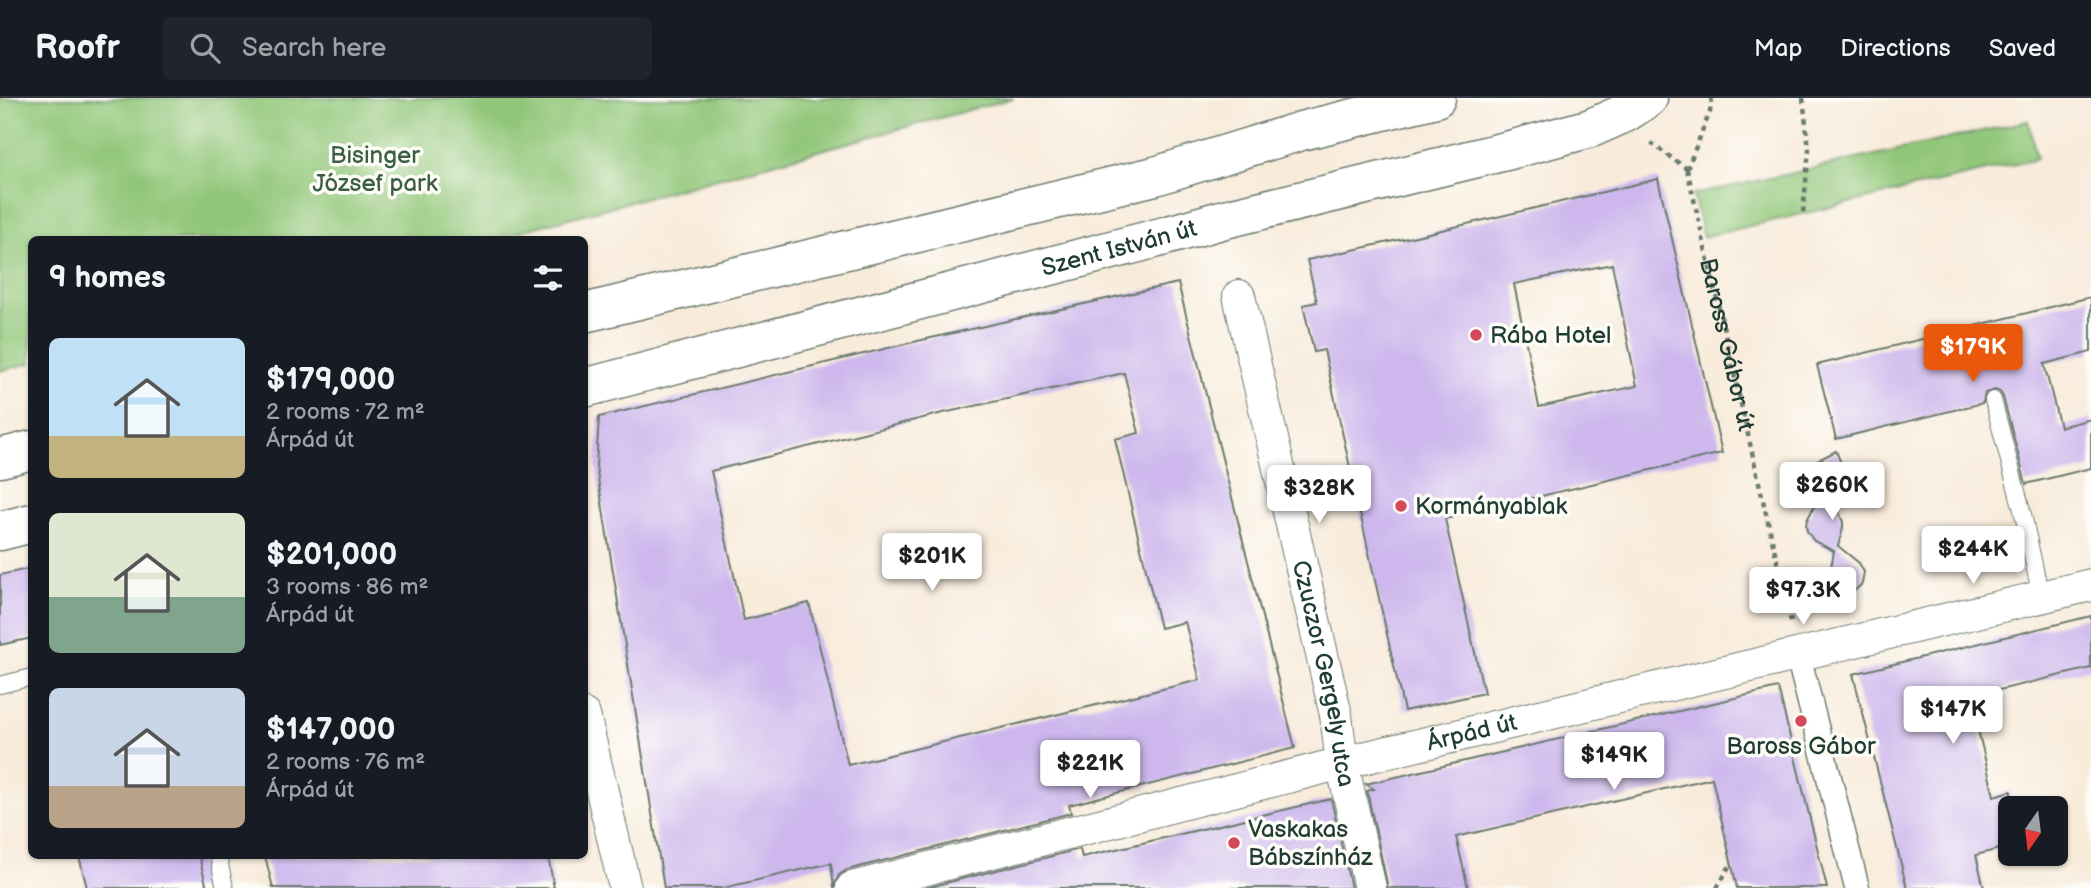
<!DOCTYPE html>
<html lang="en">
<head>
<meta charset="utf-8">
<style>
	:root { --surface:#171b24; --page:#20242c; --text:#f1f3f6; --muted:#9ea1a6; --line:#363941; --accent:#ea580c }
	body { margin:0; font-family:"Balsamiq Sans",sans-serif; background:var(--page); color:var(--text); height:100vh; display:flex; flex-direction:column; font-size:26px; white-space:nowrap }
	* { box-sizing:border-box; margin:0 }
	p { font-size:23px; color:var(--muted) }
	.icon { flex:none; width:38px; height:38px; fill:none; stroke:currentColor; stroke-width:2; stroke-linecap:round; stroke-linejoin:round }
	.map { position:relative; flex:1; overflow:hidden }
	.drawer { position:absolute; left:28px; top:138px; width:560px; height:623px; display:flex; flex-direction:column; background:var(--surface); border-radius:10px; box-shadow:0 2px 5px #0004 }
	.drawer>* { flex:none }
	.needle { width:46px; rotate:194deg }
	.buttons { position:absolute; left:1998px; top:698px; display:grid; gap:14px }
	.buttons a { display:grid; place-items:center; width:70px; height:70px; border-radius:10px; background:var(--surface); box-shadow:0 2px 5px #0004; font-size:35px }
	.price { position:absolute; translate:-50% -60px; padding:0 16px; border-radius:7px; background:#fff; color:#222; font-size:23px; line-height:46px; filter:drop-shadow(0 2px 4px #0008) }
	.price::after { content:''; position:absolute; left:50%; top:42px; width:21px; height:16px; margin-left:-10px; background:inherit; clip-path:polygon(0 0,100% 0,50% 100%) }
	.price.on { background:var(--accent); color:#fff }
	ul { padding:0; list-style:none }
	li { display:flex; align-items:center; gap:21px; height:175px; padding:0 21px }
	li span { display:grid; place-items:center; flex:none; width:196px; height:140px; border-radius:10px; color:#555 }
	li>.icon { margin-inline-start:auto }
	span .icon { width:84px; height:84px; fill:#fffc; stroke-width:1 }
	li b { font-size:30px }
	h2 { display:flex; justify-content:space-between; align-items:center; height:84px; padding:0 21px; font-size:30px }
	header { display:flex; align-items:center; gap:42px; box-sizing:border-box; height:98px; padding:0 35px; background:var(--surface); border-bottom:2px solid var(--line) }
	header strong { font-size:33px }
	nav { display:flex; gap:38px; margin-inline-start:auto; font-size:24px }
	.search { width:490px; height:63px; background:var(--page); display:flex; align-items:center; gap:18px; box-sizing:border-box; padding:0 24px; border-radius:10px; color:var(--muted); font-size:26px }
	.map>svg:first-child { display:block }
	.green { fill:#90c678; stroke:#588256; stroke-width:2 }
	.building { fill:#cdb7ed; fill-rule:evenodd }
	.lines { fill:none; stroke-linecap:round; stroke-linejoin:round }
	.service-casing { stroke:#6b7a6e; stroke-width:18 }
	.pedestrian-casing { stroke:#6b7a6e; stroke-width:27 }
	.minor-casing { stroke:#6b7a6e; stroke-width:34 }
	.primary-casing { stroke:#6b7a6e; stroke-width:41 }
	.path { stroke:#6b7a6e; stroke-width:4.5; stroke-dasharray:5 5; stroke-linecap:butt }
	.service { stroke:#fff; stroke-width:16 }
	.pedestrian { stroke:#fff; stroke-width:24 }
	.minor { stroke:#fff; stroke-width:32 }
	.primary { stroke:#fff; stroke-width:38 }
	.poi-dot { fill:#d1495b; stroke:#fdfcf7; stroke-width:2.5 }
	.labels { text-anchor:middle; dominant-baseline:central; stroke-width:7; stroke-linejoin:round; paint-order:stroke }
	.park-label { font-size:24px; fill:#3b5f45; stroke:#fdfcf7 }
	.street-label { font-size:24px; fill:#1f3d34; stroke:#fdfcf7 }
	.poi-label { font-size:24px; fill:#1f3d34; stroke:#fdfcf7; text-anchor:start }
</style>
</head>
<body>
<header>
<strong>Roofr</strong>
<div class="search"><svg class="icon" aria-label="search" viewBox="0 0 24 24"><circle cx="10" cy="10" r="6"/><path d="M15 15l6 6"/></svg>Search here</div>
<nav><a>Map</a><a>Directions</a><a>Saved</a></nav>
</header>
<div class="map">
<svg width="2091" height="790" viewBox="0 0 2091 790">
	<rect width="100%" height="100%" fill="#fdfcf7"/>
	<filter id="ink" filterUnits="userSpaceOnUse"><feTurbulence type="fractalNoise" baseFrequency=".0143" numOctaves="2"/><feDisplacementMap in="SourceGraphic" scale="14" xChannelSelector="R" yChannelSelector="G"/><feConvolveMatrix kernelMatrix="1 2 1 2 8 2 1 2 1" color-interpolation-filters="sRGB"/></filter>
	<filter id="wash" filterUnits="userSpaceOnUse"><feTurbulence type="fractalNoise" baseFrequency=".00686" numOctaves="4" result="noise"/><feDisplacementMap in="SourceGraphic" scale="28" xChannelSelector="R" yChannelSelector="G"/><feGaussianBlur stdDeviation="1.57" result="paint"/><feColorMatrix in="noise" values="0 0 0 0 0 0 0 0 0 0 0 0 0 0 0 0 0 1.4 0 .05"/><feComposite in="paint" operator="in"/></filter>
	<g filter="url(#wash)">
		<rect width="100%" height="100%" fill="#f8ebda"/>
		<!-- green -->
		<g class="green">
			<path d="M 0,0 L 1014,0 L 488,142 L 32,142 L 31,265 L 0,273 Z"/>
			<path d="M 2028,23 L 2037,61 L 1703,139 L 1693,97 Z"/>
		</g>
		<g id="blocks">
			<!-- building -->
			<g class="building">
				<path d="M 1658,81 L 1722,355 L 1445,421 L 1484,595 L 1404,613 L 1324,252 L 1314,254 L 1303,207 L 1317,204 L 1307,162 L 1412,139 ZM 1612,166 L 1637,288 L 1539,309 L 1514,186 Z"/>
				<path d="M 1178,185 L 1295,650 L 1069,707 L 1071,715 L 847,772 L 839,777 L 834,789 L 831,765 L 723,790 L 664,790 L 596,368 L 599,319 L 922,242 ZM 1124,275 L 1139,335 L 1115,341 L 1160,530 L 1185,524 L 1200,582 L 848,667 L 809,505 L 744,522 L 711,373 L 943,315 Z"/>
				<path d="M 2091,199 L 2091,254 L 2044,266 L 2060,329 L 2091,321 L 2091,370 L 2026,386 L 2003,299 L 2000,294 L 1995,292 L 1985,295 L 1983,305 L 1836,341 L 1817,267 Z"/>
				<path d="M 1836,353 L 1845,375 L 1845,381 L 1844,387 L 1833,400 L 1843,424 L 1843,430 L 1838,448 L 1859,465 L 1864,474 L 1862,486 L 1853,494 L 1847,495 L 1835,491 L 1829,481 L 1834,453 L 1814,443 L 1807,433 L 1806,427 L 1807,422 L 1818,401 L 1809,384 L 1809,372 L 1816,363 Z"/>
				<path d="M 32,470 L 32,540 L 0,547 L 0,477 Z"/>
				<path d="M 2091,518 L 2091,570 L 1970,599 L 1994,698 L 2011,693 L 2011,748 L 1976,757 L 1984,790 L 1907,790 L 1853,576 Z"/>
				<path d="M 1778,590 L 1827,790 L 1737,790 L 1712,680 L 1456,739 L 1468,790 L 1388,790 L 1367,693 L 1374,691 L 1366,686 Z"/>
				<path d="M 1331,701 L 1351,790 L 926,790 L 1080,751 L 1082,759 Z"/>
				<path d="M 79,758 L 199,758 L 207,790 L 87,790 Z"/>
				<path d="M 265,758 L 548,758 L 554,790 L 273,790 Z"/>
			</g>
		</g>
	</g>
	<g filter="url(#ink)">
		<use href="#blocks" fill-opacity="0" stroke="#6b7a6e" stroke-width="2"/>
		<g class="lines">
			<defs>
				<g id="service">
					<path d="M 1993,302 L 2023,416 L 2041,499"/>
					<path d="M 0,587 L 32,579"/>
					<path d="M 218,758 L 225,790"/>
				</g>
				<path id="pedestrian" d="M 1798,557 L 1857,790"/>
				<g id="minor">
					<path id="s2" d="M 1239,198 L 1336,617 L 1342,665 L 1370,790"/>
					<path d="M 584,617 L 625,790"/>
					<path id="s3" d="M 852,790 L 1342,665 L 2091,487"/>
				</g>
				<g id="primary">
					<path d="M 584,215 L 1155,78 L 1301,33 L 1436,0"/>
					<path id="s4" d="M 584,290 L 1165,138 L 1221,122 L 1510,52 L 1591,30 L 1625,15 L 1648,0"/>
					<path d="M 0,360 L 32,352"/>
					<path d="M 0,433 L 32,425"/>
				</g>
			</defs>
			<!-- service casing -->
			<use href="#service" class="service-casing"/>
			<!-- pedestrian casing -->
			<use href="#pedestrian" class="pedestrian-casing"/>
			<!-- minor casing -->
			<use href="#minor" class="minor-casing"/>
			<!-- primary casing -->
			<use href="#primary" class="primary-casing"/>
			<!-- path -->
			<g class="path">
				<path d="M 1803,0 L 1809,51 L 1803,116"/>
				<path d="M 1651,45 L 1687,71"/>
				<path id="s1" d="M 1687,71 L 1791,524"/>
				<path d="M 1687,71 L 1710,14 L 1712,0"/>
				<path d="M 1717,790 L 1731,766"/>
			</g>
			<!-- service -->
			<use href="#service" class="service"/>
			<!-- pedestrian -->
			<use href="#pedestrian" class="pedestrian"/>
			<!-- minor -->
			<use href="#minor" class="minor"/>
			<!-- primary -->
			<use href="#primary" class="primary"/>
		</g>
	</g>
	<!-- markers -->
	<g class="poi-dot">
		<circle cx="1476" cy="237" r="7"/>
		<circle cx="1401" cy="408" r="7"/>
		<circle cx="1801" cy="623" r="7"/>
		<circle cx="1234" cy="745" r="7"/>
	</g>
	<g class="labels">
		<!-- park labels -->
		<g class="park-label">
			<text x="375" y="57">Bisinger<tspan x="375" dy="28">József park</tspan></text>
		</g>
		<!-- street labels -->
		<g class="street-label">
			<text stroke="none"><textPath href="#s4" startOffset="553">Szent István út</textPath></text>
			<text stroke="none"><textPath href="#s1" startOffset="180">Baross Gábor út</textPath></text>
			<text stroke="none"><textPath href="#s2" startOffset="387">Czuczor Gergely utca</textPath></text>
			<text stroke="none"><textPath href="#s3" startOffset="639">Árpád út</textPath></text>
		</g>
		<!-- poi labels -->
		<g class="poi-label">
			<text x="1490" y="237">Rába Hotel</text>
			<text x="1415" y="408">Kormányablak</text>
			<text x="1801" y="648" text-anchor="middle">Baross Gábor</text>
			<text x="1248" y="731">Vaskakas<tspan x="1248" dy="28">Bábszínház</tspan></text>
		</g>
	</g>
</svg>
<div class="buttons">
<a><svg class="needle" viewBox="-14 -14 28 28"><path d="M0-13l5 13h-10z" fill="#e53935"/><path d="M0 13l5-13h-10z" fill="#9ea1a6"/></svg></a>
</div>
<b class="price on" style="left:1973px;top:286px">$179K</b>
<b class="price" style="left:1832px;top:424px">$260K</b>
<b class="price" style="left:1319px;top:427px">$328K</b>
<b class="price" style="left:1973px;top:488px">$244K</b>
<b class="price" style="left:932px;top:495px">$201K</b>
<b class="price" style="left:1803px;top:529px">$97.3K</b>
<b class="price" style="left:1953px;top:648px">$147K</b>
<b class="price" style="left:1614px;top:694px">$149K</b>
<b class="price" style="left:1090px;top:702px">$221K</b>
<section class="drawer">
<h2>9 homes<svg class="icon" aria-label="filters" viewBox="0 0 24 24"><path d="M4 7h16M4 17h16"/><circle cx="9" cy="7" r="2"/><circle cx="15" cy="17" r="2"/></svg></h2>
<ul>
<li><span style="background:linear-gradient(#bfe0f5 70%,#c2b280 0)"><svg class="icon" aria-label="home" viewBox="0 0 24 24"><path d="M3 11l9-7 9 7M6 9v11h12V9"/></svg></span><div><b>$179,000</b><p>2 rooms · 72 m²</p><p>Árpád út</p></div></li>
<li><span style="background:linear-gradient(#dfe7d0 60%,#7fa58c 0)"><svg class="icon" aria-label="home" viewBox="0 0 24 24"><path d="M3 11l9-7 9 7M6 9v11h12V9"/></svg></span><div><b>$201,000</b><p>3 rooms · 86 m²</p><p>Árpád út</p></div></li>
<li><span style="background:linear-gradient(#c9d6e8 70%,#b9a48a 0)"><svg class="icon" aria-label="home" viewBox="0 0 24 24"><path d="M3 11l9-7 9 7M6 9v11h12V9"/></svg></span><div><b>$147,000</b><p>2 rooms · 76 m²</p><p>Árpád út</p></div></li>
</ul>
</section>
</div>
</body>
</html>
